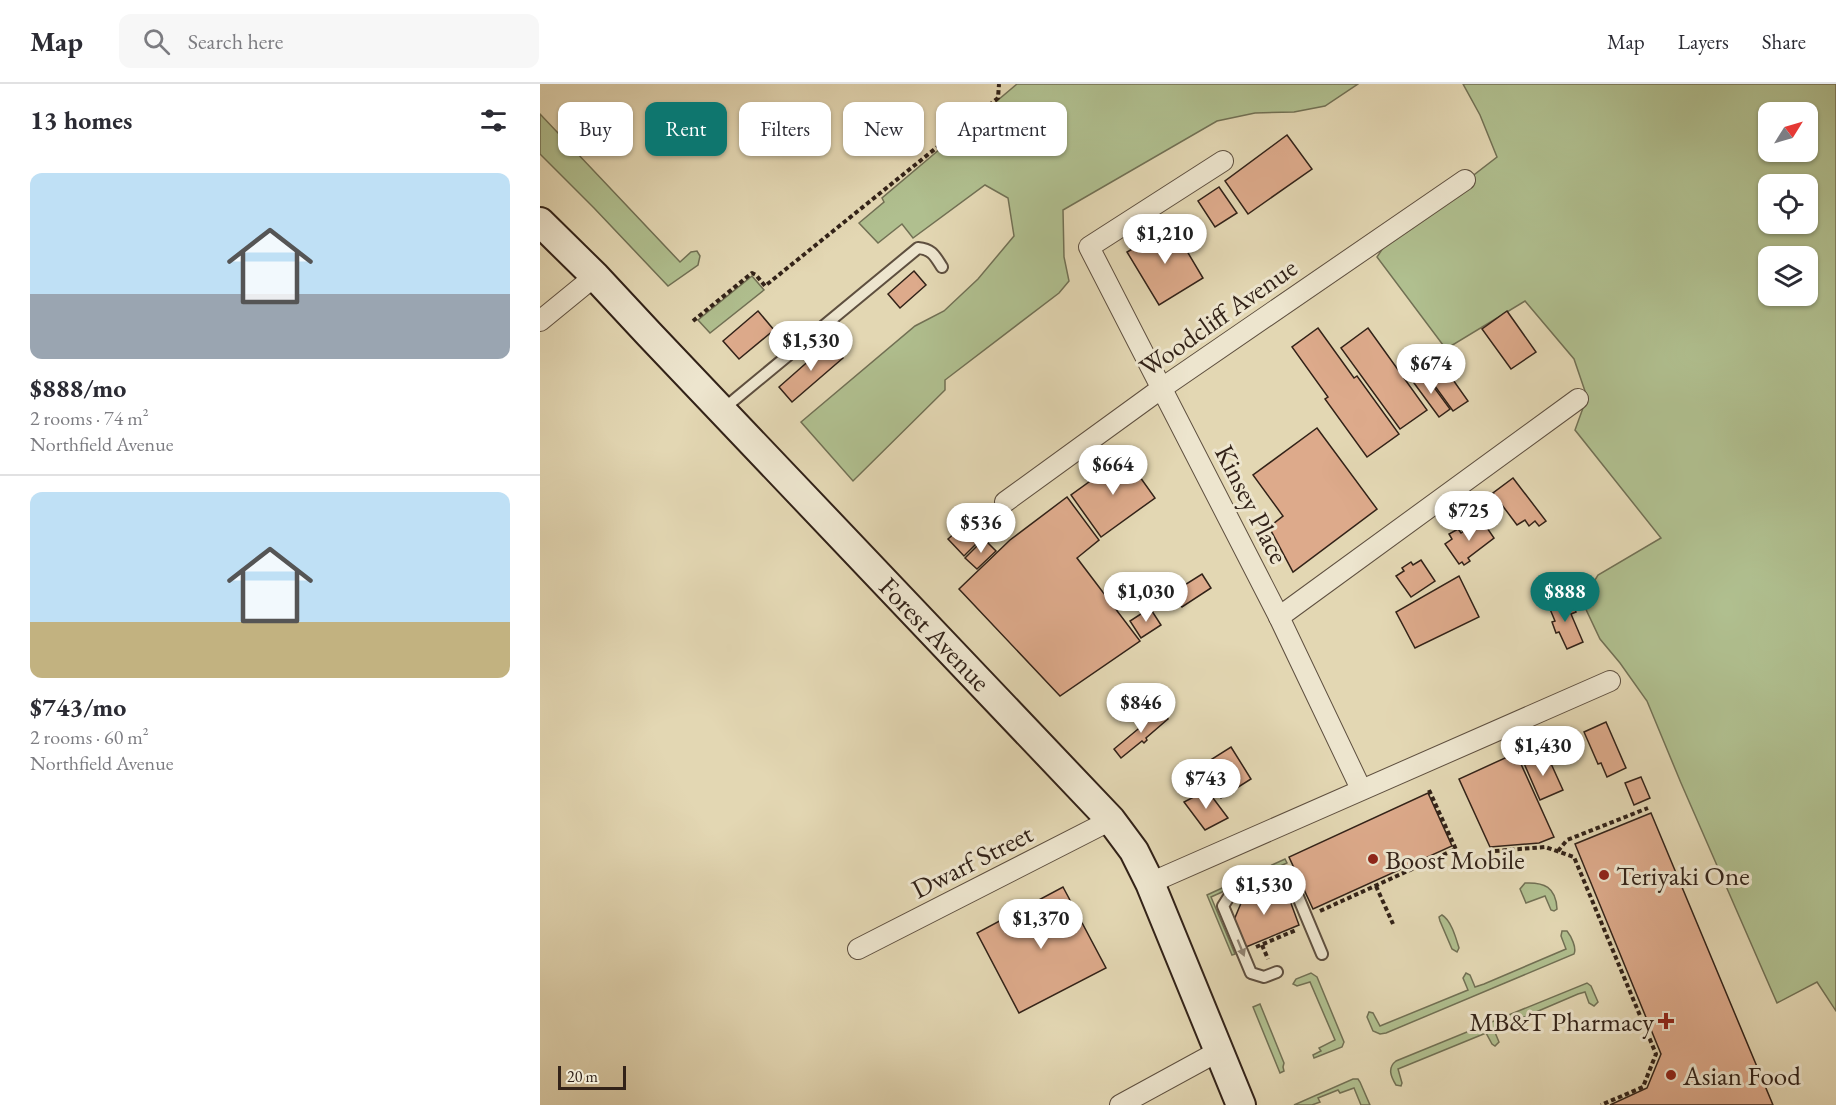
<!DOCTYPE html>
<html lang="en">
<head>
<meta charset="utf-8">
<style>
	:root { --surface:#fff; --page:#f7f7f7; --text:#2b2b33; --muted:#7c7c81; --line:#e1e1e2; --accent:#0f766e }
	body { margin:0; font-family:"EB Garamond",serif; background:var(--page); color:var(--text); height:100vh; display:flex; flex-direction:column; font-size:22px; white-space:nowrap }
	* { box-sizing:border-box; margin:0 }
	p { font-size:20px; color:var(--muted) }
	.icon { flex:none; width:33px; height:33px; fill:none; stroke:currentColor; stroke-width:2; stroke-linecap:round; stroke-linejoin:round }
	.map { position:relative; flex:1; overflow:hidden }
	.panel { display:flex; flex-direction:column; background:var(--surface); width:540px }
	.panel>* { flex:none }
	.top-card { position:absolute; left:18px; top:18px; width:570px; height:54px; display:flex; gap:12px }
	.needle { width:39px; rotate:53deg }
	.controls { position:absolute; left:1218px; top:18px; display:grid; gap:12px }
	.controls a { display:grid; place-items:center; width:60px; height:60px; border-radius:12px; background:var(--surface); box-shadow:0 2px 4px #0004; font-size:30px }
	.scale { position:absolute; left:18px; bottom:15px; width:68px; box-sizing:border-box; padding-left:6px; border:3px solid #322218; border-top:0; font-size:16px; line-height:21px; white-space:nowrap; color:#322218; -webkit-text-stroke:4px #ede5ce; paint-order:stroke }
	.price { position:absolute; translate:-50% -51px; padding:0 14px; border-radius:21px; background:#fff; color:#222; font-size:20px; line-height:39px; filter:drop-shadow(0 2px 3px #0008) }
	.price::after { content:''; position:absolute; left:50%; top:36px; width:18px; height:14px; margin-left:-9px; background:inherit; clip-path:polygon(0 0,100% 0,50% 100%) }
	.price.on { background:var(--accent); color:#fff }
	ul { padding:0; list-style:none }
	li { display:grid; align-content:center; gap:12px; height:318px; padding:0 30px }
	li+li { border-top:2px solid var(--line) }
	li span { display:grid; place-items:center; height:186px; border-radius:12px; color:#555 }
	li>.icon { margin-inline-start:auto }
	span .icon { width:108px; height:108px; fill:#fffc; stroke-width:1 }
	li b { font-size:26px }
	h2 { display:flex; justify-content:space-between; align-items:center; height:72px; padding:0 30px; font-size:26px }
	.chip { padding:0 21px; border-radius:12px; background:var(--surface); box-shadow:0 2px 4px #0004; font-size:21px; line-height:54px }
	.chip.on { background:var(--accent); color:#fff }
	header { display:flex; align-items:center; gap:36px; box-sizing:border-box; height:84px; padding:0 30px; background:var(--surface); border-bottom:2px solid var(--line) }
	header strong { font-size:28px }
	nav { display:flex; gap:33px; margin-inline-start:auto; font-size:21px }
	.search { width:420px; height:54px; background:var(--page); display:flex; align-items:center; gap:15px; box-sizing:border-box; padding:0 21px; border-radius:12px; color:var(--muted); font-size:22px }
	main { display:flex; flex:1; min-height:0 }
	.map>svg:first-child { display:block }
	.green { fill:#b0bf8f; stroke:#717054; stroke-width:1.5; fill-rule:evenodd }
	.building { fill:#ddaa8b; stroke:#322218; stroke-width:1.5 }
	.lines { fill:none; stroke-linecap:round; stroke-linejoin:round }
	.lane-casing { stroke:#5e4f3f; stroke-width:14 }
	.street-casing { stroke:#5e4f3f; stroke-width:22 }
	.secondary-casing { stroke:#322218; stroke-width:32 }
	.path { stroke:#322218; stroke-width:4; stroke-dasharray:4.5 3; stroke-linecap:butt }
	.lane { stroke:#ede5ce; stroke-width:10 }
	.street { stroke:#ede5ce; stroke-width:20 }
	.secondary { stroke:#ede5ce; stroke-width:28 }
	.oneway { fill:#908473 }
	.poi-dot { fill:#8f2418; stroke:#ede5ce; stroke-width:2 }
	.labels { text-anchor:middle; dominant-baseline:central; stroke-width:6; stroke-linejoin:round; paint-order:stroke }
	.street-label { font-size:27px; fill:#322218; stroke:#ede5ce }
	.poi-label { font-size:27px; fill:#322218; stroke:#ede5ce; text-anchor:start }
</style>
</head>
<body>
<header>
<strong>Map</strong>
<div class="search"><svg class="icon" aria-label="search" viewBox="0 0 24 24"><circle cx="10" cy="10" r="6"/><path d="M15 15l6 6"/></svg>Search here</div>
<nav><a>Map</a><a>Layers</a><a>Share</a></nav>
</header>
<main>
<section class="panel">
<h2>13 homes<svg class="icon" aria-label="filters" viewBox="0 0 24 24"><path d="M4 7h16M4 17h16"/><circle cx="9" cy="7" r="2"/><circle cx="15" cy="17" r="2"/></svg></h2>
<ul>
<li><span style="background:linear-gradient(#bfe0f5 65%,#9aa5b1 0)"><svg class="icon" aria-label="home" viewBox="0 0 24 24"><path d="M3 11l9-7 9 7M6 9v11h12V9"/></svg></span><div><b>$888/mo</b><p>2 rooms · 74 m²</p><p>Northfield Avenue</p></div></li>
<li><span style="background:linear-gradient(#bfe0f5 70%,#c2b280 0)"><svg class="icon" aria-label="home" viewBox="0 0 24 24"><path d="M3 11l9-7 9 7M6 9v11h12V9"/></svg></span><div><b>$743/mo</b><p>2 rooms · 60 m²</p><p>Northfield Avenue</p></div></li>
</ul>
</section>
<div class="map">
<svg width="1296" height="1021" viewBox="0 0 1296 1021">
	<rect width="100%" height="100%" fill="#e3d7b3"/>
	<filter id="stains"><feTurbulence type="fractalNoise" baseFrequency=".00333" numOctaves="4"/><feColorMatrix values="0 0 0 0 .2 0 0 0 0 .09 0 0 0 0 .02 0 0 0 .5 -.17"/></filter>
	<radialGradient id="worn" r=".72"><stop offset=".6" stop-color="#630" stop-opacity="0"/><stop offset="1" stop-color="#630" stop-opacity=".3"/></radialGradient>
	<!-- green -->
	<g class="green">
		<path d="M 477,0 L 818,0 L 785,22 L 754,28 L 715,29 L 677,37 L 523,126 L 524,173 L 529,197 L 519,209 L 405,296 L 405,306 L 313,397 L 261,338 L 375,242 L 404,227 L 438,195 L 474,152 L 468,114 L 445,101 L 373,154 L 362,140 L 338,159 L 319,139 L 344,118 L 342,114 Z"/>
		<path d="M 923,0 L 1296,0 L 1296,927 L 1277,898 L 1237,919 L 1141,699 L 1107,617 L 1080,579 L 1060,555 L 1042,517 L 1058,491 L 1121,454 L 1035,346 L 1047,313 L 1034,275 L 985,217 L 906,265 L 837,173 L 847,158 L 957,73 L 940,31 ZM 1228,28 L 1268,28 L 1268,68 L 1228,68 ZM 1228,100 L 1268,100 L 1268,140 L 1228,140 ZM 1228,172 L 1268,172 L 1268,212 L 1228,212 Z"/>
		<path d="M 0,30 L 140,178 L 151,168 L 157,167 L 160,172 L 158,181 L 128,202 L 54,124 L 0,70 Z"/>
		<path d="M 212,192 L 224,206 L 170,249 L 158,236 Z"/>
		<path d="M 745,775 L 747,779 L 671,813 L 695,870 L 692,871 L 667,811 Z"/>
		<path d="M 985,799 C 1004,798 1016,803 1017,825 L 1014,827 L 1011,826 L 1005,812 L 986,819 L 980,805 Z"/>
		<path d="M 902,831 C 911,836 916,854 919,864 L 917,868 L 912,865 L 900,837 L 899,833 Z"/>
		<path d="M 1022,847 L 1027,847 C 1031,852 1037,864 1034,870 L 846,949 L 840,950 L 833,947 L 827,933 L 829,928 L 833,929 L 840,942 L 928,906 L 923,894 L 926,889 L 930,891 L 935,903 L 944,900 L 1026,865 L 1021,852 Z"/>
		<path d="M 771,889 L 777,893 L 804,958 L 802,963 L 774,974 L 773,971 L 781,967 L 779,964 L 795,956 L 770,898 L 757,902 L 753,900 L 756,895 Z"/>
		<path d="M 1047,899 L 1051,902 L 1058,918 L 1054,922 L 1049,919 L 1045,908 L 1038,910 L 954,946 L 959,958 L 955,962 L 952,960 L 946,949 L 858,985 L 862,999 L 861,1002 L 856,1001 C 851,993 847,984 856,977 Z"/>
		<path d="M 720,920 L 744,979 L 743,983 L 744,987 L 740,989 L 713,923 Z"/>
		<path d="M 813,995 L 818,995 L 820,998 L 830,1021 L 821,1021 L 814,1004 L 800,1009 L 798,1006 L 778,1014 L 780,1018 L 772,1021 L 754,1021 Z"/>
	</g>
	<!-- building -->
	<g class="building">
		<path d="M 747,51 L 772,85 L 708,130 L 685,97 Z"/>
		<path d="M 679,103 L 697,129 L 675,143 L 658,117 Z"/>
		<path d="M 632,142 L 663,194 L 619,221 L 587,168 Z"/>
		<path d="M 374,187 L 386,201 L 360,224 L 348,210 Z"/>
		<path d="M 218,227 L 234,246 L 199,275 L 183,257 Z"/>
		<path d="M 967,227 L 996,268 L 971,285 L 942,245 Z"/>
		<path d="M 778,244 L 814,294 L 817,292 L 859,350 L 827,373 L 785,315 L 788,313 L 752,263 Z"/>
		<path d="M 828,244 L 887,326 L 860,345 L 801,264 Z"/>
		<path d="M 289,259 L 303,274 L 252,318 L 239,303 Z"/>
		<path d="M 899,276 L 928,317 L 913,327 L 884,287 Z"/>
		<path d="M 878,289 L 881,294 L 885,291 L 910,325 L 899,333 L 874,299 L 875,298 L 872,293 Z"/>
		<path d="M 777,344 L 837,425 L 753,488 L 729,443 L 743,432 L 713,391 Z"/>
		<path d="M 585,372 L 615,414 L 561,453 L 531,411 Z"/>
		<path d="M 973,394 L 1006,437 L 999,442 L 995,437 L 989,442 L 985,436 L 977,441 L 953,409 Z"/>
		<path d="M 527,413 L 559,456 L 537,474 L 600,557 L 520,612 L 419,505 L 470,456 Z"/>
		<path d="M 941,435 L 954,454 L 928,474 L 930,477 L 924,481 L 922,478 L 919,480 L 905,460 L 912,455 L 909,450 L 918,445 L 921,449 Z"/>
		<path d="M 424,441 L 439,457 L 424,472 L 408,455 Z"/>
		<path d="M 444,455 L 456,467 L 437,485 L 425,474 Z"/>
		<path d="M 881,476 L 895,497 L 871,513 L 856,492 L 864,487 L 862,484 L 871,478 L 873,481 Z"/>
		<path d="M 662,490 L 671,504 L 642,523 L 632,509 Z"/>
		<path d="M 919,492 L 939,533 L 875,564 L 856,528 Z"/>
		<path d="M 1031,515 L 1036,528 L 1031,530 L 1043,558 L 1027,565 L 1019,548 L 1016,549 L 1012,538 L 1015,537 L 1007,518 L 1013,516 L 1015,521 Z"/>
		<path d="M 610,524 L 621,541 L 601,554 L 590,537 Z"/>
		<path d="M 621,626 L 628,635 L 606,654 L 607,656 L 604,659 L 602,657 L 581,674 L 574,665 Z"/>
		<path d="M 1066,638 L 1086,684 L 1067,693 L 1061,679 L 1058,680 L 1044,648 Z"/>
		<path d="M 691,663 L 711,695 L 681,714 L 661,682 Z"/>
		<path d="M 976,669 L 1014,753 L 999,759 L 950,763 L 919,695 Z"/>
		<path d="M 998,670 L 1000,677 L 1008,673 L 1023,706 L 1000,716 L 983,677 Z"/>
		<path d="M 1101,693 L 1110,714 L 1094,721 L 1085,699 Z"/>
		<path d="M 667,706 L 688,734 L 665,746 L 644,718 Z"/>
		<path d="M 888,709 L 912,762 L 773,825 L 749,773 Z"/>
		<path d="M 1111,729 L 1233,1021 L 1070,1021 L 1107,1004 L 1121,970 L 1035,760 Z"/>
		<path d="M 523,803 L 566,884 L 479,929 L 437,849 Z"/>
		<path d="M 724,804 L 749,814 L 759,841 L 706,863 L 694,836 L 704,812 Z"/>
	</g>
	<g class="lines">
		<defs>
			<g id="lane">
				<path d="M 182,326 L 378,164 C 392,165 395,172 402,183"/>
				<path d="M 737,888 L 724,893 L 711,889 L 683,822 L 690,811 L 741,790 L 751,796 L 782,870"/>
			</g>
			<g id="street">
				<path d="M 683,77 L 549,163 L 739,533 L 821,705"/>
				<path d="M 0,237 L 55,192"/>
				<path d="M 465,418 L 622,304 L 925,96"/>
				<path d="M 739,533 L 1038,315"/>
				<path d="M 610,799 L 1070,597"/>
				<path d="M 318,865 L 571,736"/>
				<path d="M 580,1021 L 679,967"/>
			</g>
			<path id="secondary" d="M 0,138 L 55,192 L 109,250 L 571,736 L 594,767 L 610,799 L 701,1021"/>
		</defs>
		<!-- lane casing -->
		<use href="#lane" class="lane-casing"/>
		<!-- street casing -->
		<use href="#street" class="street-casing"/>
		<!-- secondary casing -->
		<use href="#secondary" class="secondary-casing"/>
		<!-- path -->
		<g class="path">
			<path d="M 153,237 L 212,189 L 216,191 L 225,202 L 458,14 L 459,0"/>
			<path d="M 889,706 L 923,781"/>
			<path d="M 955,767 L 1005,763 L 1034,773 L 1116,970 L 1103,1003 L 1061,1021"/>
			<path d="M 1018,767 L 1027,756 L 1108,724"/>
			<path d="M 836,802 L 853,840"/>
			<path d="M 780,827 L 916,765"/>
			<path d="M 722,861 L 728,875"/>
			<path d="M 716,863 L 756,846"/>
		</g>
		<!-- lane -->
		<use href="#lane" class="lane"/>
		<!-- street -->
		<use href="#street" class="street"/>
		<!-- secondary -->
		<use href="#secondary" class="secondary"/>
	</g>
	<!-- one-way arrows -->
	<defs><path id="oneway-solid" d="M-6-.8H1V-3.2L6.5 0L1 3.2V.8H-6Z" transform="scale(1.5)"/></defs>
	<use class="oneway" href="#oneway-solid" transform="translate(701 864) rotate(68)"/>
	<!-- markers -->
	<g class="poi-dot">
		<circle cx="833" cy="775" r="6"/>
		<circle cx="1064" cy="791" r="6"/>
		<path d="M1123 928h6v6h6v6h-6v6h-6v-6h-6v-6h6z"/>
		<circle cx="1131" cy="991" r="6"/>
	</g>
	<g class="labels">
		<!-- street labels -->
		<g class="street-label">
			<text transform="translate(678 233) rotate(-35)">Woodcliff Avenue</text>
			<text transform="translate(712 420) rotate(63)">Kinsey Place</text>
			<text transform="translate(395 550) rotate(46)">Forest Avenue</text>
			<text transform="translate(432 777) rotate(-27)">Dwarf Street</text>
		</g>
		<!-- poi labels -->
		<g class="poi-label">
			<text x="845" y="775">Boost Mobile</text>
			<text x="1076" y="791">Teriyaki One</text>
			<text x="1114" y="937" text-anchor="end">MB&amp;T Pharmacy</text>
			<text x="1143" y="991">Asian Food</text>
		</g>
	</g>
	<rect width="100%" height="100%" filter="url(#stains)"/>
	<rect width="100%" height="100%" fill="url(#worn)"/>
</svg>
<div class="controls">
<a><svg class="needle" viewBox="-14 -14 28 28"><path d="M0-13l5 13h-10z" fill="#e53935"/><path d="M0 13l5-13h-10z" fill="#7c7c81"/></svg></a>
<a><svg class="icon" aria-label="locate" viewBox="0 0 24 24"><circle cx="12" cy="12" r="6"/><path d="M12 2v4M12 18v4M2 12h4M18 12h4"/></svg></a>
<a><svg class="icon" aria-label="layers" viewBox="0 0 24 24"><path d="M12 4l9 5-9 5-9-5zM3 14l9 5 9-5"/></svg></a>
</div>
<div class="scale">20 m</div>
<b class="price" style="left:625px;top:181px">$1,210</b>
<b class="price" style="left:271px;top:288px">$1,530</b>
<b class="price" style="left:891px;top:311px">$674</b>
<b class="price" style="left:573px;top:412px">$664</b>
<b class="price" style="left:929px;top:458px">$725</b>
<b class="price" style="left:441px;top:470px">$536</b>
<b class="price" style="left:606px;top:539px">$1,030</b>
<b class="price on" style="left:1025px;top:539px">$888</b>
<b class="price" style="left:601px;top:650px">$846</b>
<b class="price" style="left:1003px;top:693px">$1,430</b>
<b class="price" style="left:666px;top:726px">$743</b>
<b class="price" style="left:724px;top:832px">$1,530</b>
<b class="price" style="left:501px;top:866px">$1,370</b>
<div class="top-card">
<a class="chip">Buy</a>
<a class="chip on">Rent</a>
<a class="chip">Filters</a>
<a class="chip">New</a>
<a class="chip">Apartment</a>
</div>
</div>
</main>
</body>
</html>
